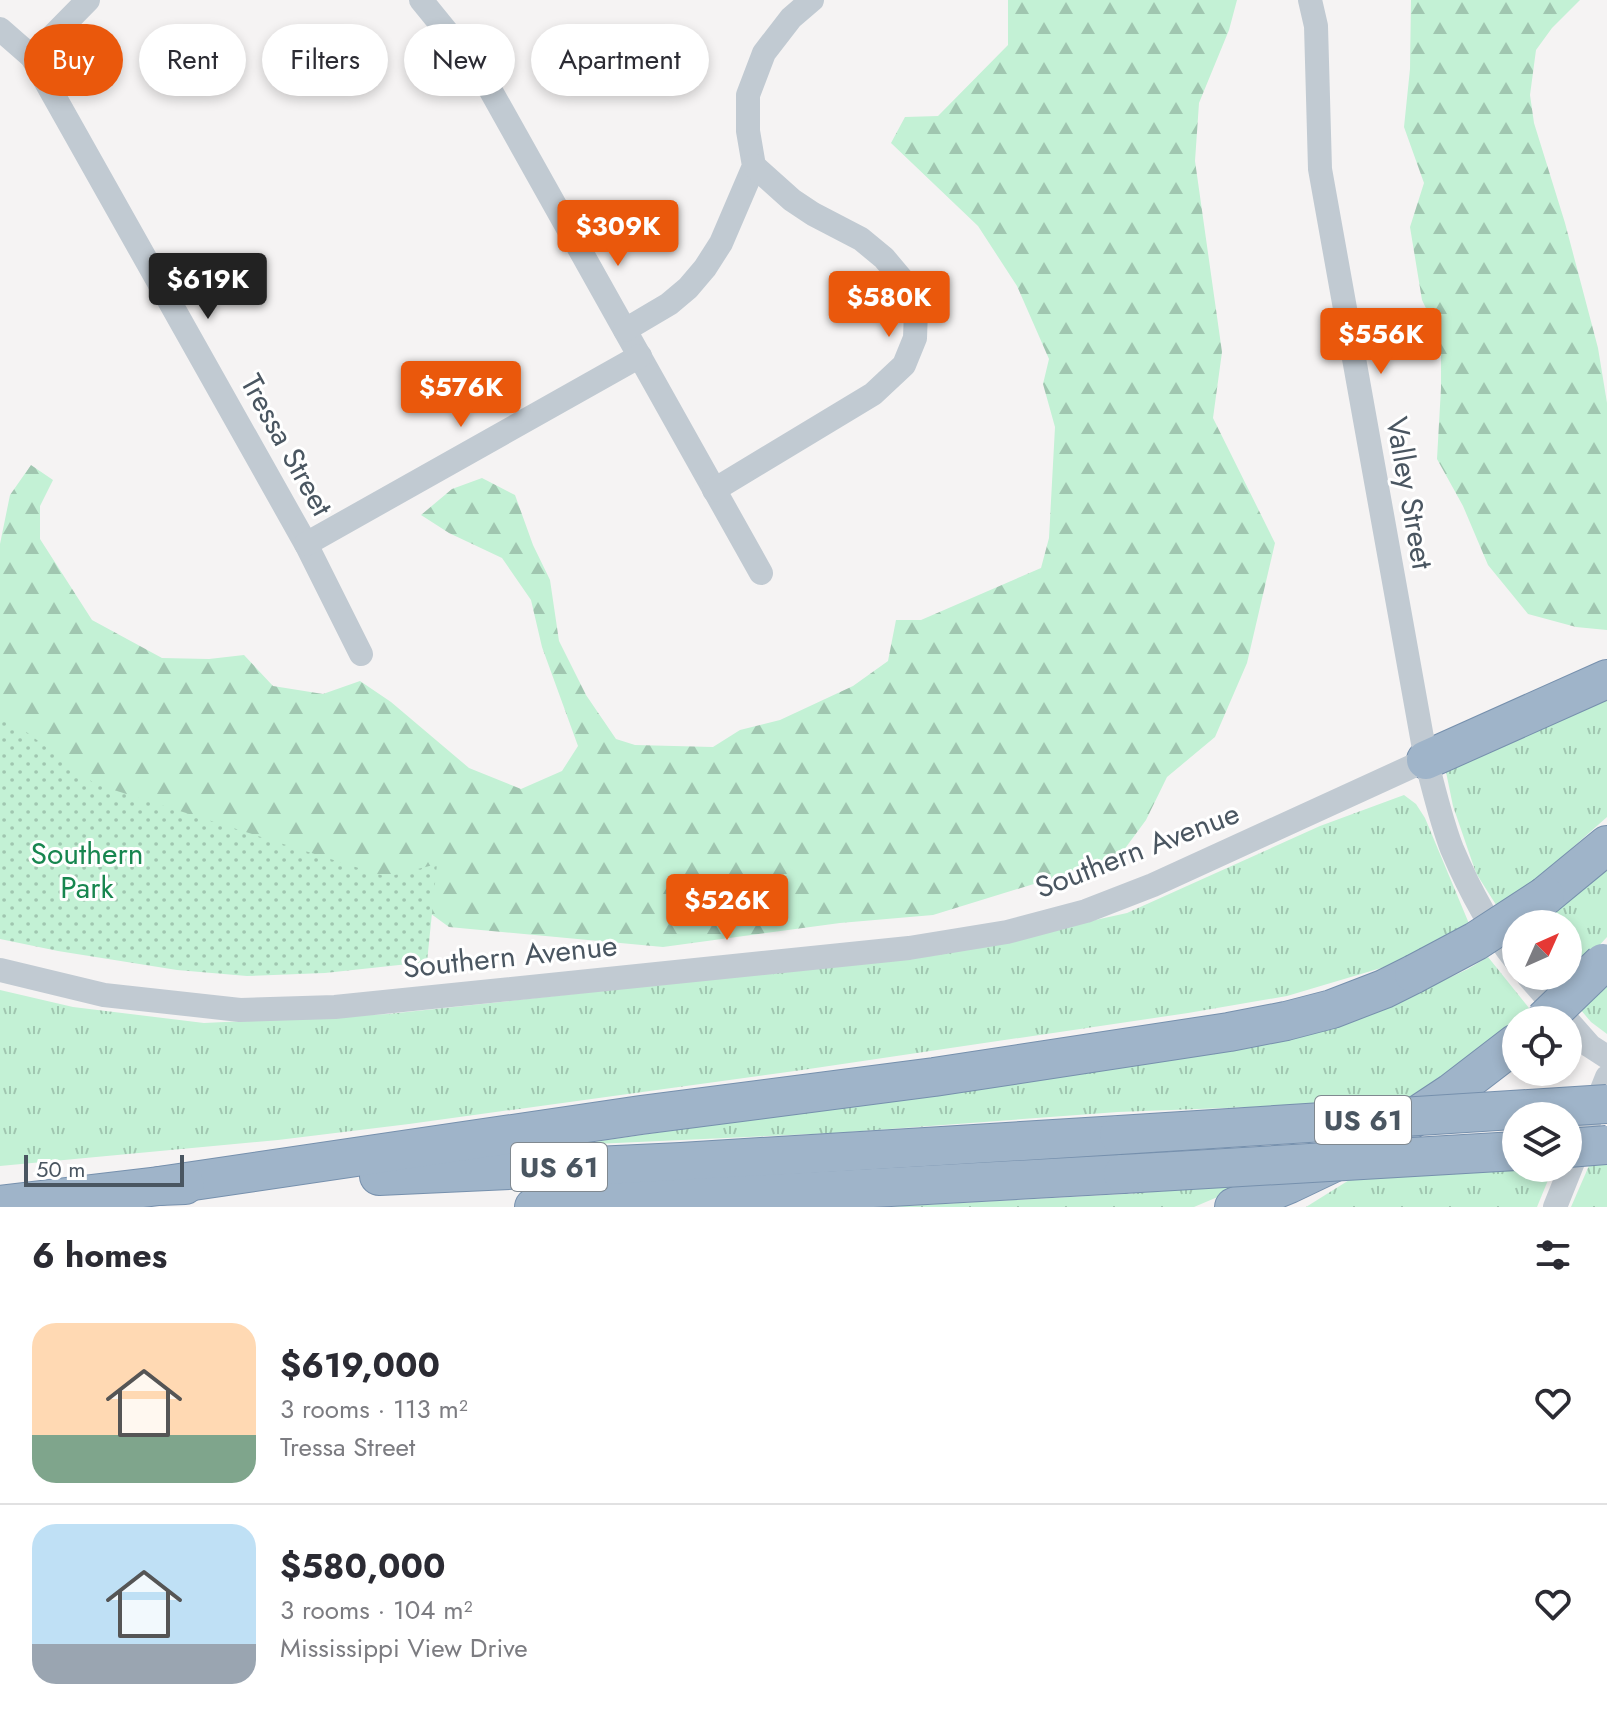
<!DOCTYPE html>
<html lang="en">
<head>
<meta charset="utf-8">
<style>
	:root { --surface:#fff; --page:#f7f7f7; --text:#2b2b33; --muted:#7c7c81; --line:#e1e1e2; --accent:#ea580c }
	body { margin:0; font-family:Jost,sans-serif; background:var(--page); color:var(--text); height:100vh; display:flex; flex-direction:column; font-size:30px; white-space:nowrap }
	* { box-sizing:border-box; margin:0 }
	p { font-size:26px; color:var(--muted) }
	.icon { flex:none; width:44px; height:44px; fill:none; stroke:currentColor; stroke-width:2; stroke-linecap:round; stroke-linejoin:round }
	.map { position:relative; height:1207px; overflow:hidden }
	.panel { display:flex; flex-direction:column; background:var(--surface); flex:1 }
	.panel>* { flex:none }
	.banner { position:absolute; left:24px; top:24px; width:800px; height:72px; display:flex; gap:16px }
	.needle { width:52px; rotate:45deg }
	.tools { position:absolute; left:1502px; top:910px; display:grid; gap:16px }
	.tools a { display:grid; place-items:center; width:80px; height:80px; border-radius:50%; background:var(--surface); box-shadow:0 4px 12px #0003; font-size:40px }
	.scale { position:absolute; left:24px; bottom:20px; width:160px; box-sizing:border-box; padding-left:8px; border:4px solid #4a5661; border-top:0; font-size:22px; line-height:28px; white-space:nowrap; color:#4a5661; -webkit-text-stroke:6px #fff; paint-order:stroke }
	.price { position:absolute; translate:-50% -68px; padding:0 18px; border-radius:8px; background:var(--accent); color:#fff; font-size:26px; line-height:52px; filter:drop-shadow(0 2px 4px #0008) }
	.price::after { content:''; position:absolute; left:50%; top:48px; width:24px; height:18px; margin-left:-12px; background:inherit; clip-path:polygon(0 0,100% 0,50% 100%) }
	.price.current { background:#222; color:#fff }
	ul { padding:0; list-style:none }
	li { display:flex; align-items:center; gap:24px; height:200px; padding:0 32px }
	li+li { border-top:2px solid var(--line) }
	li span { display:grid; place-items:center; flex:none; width:224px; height:160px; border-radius:24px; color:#555 }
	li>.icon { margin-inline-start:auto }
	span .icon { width:96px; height:96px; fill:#fffc; stroke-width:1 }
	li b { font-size:34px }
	h2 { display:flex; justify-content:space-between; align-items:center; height:96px; padding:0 32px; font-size:34px }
	.tag { padding:0 28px; border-radius:36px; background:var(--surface); box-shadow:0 4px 12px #0003; font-size:28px; line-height:72px }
	.tag.current { background:var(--accent); color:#fff }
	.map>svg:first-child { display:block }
	.grass { fill:url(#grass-tufts) }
	.forest { fill:url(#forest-firs) }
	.park { fill:url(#park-dots) }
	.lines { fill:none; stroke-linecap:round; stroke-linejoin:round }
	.trunk-casing { stroke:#7690ad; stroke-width:40 }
	.minor { stroke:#c1cad2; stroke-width:24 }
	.trunk { stroke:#9fb4c9; stroke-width:38 }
	.trunk-bridge-casing { stroke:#7690ad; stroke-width:40; stroke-linecap:butt }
	.trunk-bridge { stroke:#9fb4c9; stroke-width:38 }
	.labels { text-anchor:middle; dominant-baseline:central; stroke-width:6; stroke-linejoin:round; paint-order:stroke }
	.shield { fill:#fff; stroke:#808990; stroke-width:2 }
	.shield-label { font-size:28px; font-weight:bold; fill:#4a5661 }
	.street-label { font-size:30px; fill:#4a5661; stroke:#fff }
	.park-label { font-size:30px; fill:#17864f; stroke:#fff }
</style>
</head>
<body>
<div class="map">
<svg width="1607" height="1207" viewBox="0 0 1607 1207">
	<defs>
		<pattern id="grass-tufts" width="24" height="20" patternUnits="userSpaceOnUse" patternTransform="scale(2)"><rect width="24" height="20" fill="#c3f1d5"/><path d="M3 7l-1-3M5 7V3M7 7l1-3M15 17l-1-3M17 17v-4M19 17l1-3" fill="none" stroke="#a0c6b0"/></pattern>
		<pattern id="forest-firs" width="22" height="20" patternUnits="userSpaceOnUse" patternTransform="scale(2)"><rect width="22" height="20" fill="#c3f1d5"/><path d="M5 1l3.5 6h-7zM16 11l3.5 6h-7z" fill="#a0c6b0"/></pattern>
		<pattern id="park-dots" width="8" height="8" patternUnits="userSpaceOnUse" patternTransform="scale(2)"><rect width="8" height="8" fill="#c3f1d5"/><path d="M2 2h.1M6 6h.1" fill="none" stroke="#a0c6b0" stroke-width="1.8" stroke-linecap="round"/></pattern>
	</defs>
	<rect width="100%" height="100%" fill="#f5f3f3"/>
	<!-- grass -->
	<g class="grass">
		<path d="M 1607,690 L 1607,817 L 1535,881 L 1498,908 L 1476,873 L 1453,806 L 1445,767 Z"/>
		<path d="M 1404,795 L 1416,804 L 1425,818 L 1470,926 L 1408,960 L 1287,996 L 1188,1013 L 802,1070 L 409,1124 L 278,1140 L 0,1166 L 0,990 L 73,1007 L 204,1023 L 388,1014 L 937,955 L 1127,913 L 1320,826 Z"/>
		<path d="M 1607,868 L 1607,937 L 1559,989 L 1547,976 L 1568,976 L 1568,924 L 1537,924 Z"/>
		<path d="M 1488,957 L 1533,1013 L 1524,1020 L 1516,1020 L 1516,1026 L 1414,1098 L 1251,1107 L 1118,1112 L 835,1133 L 573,1145 L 1215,1051 L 1421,991 L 1468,969 Z"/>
		<path d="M 1607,980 L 1607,1034 L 1591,1022 L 1580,1009 Z"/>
		<path d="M 1607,1160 L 1607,1207 L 1571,1207 L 1591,1161 Z"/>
		<path d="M 1516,1168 L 1553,1168 L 1537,1207 L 1306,1207 L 1354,1177 Z"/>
		<path d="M 1246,1185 L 1194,1207 L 886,1207 L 1125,1194 Z"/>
	</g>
	<!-- forest -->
	<g class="forest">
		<path d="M 1008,0 L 1237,0 L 1229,30 L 1199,103 L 1195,161 L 1222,352 L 1213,418 L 1275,543 L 1247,663 L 1215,737 L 1167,777 L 1146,820 L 1118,858 L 933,915 L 840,923 L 663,947 L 449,927 L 412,900 L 0,827 L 0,544 L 10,495 L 31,465 L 53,480 L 40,506 L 40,539 L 92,620 L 162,658 L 209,659 L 244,655 L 273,686 L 323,694 L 360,681 L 391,702 L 469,768 L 521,789 L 562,771 L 578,746 L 542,647 L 531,600 L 502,558 L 449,533 L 421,515 L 452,489 L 482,478 L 515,495 L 533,545 L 550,580 L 559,641 L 586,695 L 616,739 L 635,745 L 713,747 L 740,730 L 780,720 L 853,686 L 888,661 L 896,620 L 921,620 L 1041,568 L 1049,538 L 1055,427 L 1043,384 L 1049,359 L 1017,286 L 978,226 L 891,143 L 905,117 L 938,116 L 1008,45 Z"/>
		<path d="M 1411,0 L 1580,0 L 1552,28 L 1536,50 L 1530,95 L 1534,123 L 1565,223 L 1598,348 L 1607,403 L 1607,630 L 1576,627 L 1528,614 L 1488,565 L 1463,506 L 1437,459 L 1441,388 L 1441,339 L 1422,300 L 1410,227 L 1424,183 L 1404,127 L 1410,69 Z"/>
	</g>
	<!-- park -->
	<path class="park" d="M 0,712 L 95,784 L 387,877 L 437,864 L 427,962 L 325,973 L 247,976 L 177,970 L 58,951 L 0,939 Z"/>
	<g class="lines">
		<defs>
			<g id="trunk">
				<path d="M 1426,760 L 1607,679"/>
				<path d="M 1545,896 L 1607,845"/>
				<path d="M 379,1176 L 681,1162 L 1119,1135"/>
				<path d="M 159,1186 L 641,1115 L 934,1077 L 1229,1032 L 1286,1021 L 1332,1009 L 1384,989 L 1414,974"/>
				<path d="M 0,1205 L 159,1186 L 185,1185"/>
				<path d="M 534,1207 L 1123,1174"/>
				<path d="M 1234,1207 L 1289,1184 L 1377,1142 L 1451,1093 L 1516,1043"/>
			</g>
		</defs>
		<!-- trunk casing -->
		<use href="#trunk" class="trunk-casing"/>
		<!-- minor -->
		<g class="minor">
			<path d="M 421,0 L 482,75 L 761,573"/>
			<path d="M 1310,0 L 1316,26 L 1320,169 L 1426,760 C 1434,789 1441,821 1452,849 C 1469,889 1489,927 1516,961"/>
			<path d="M 0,29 L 32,57 L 306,544 L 361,654"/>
			<path d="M 32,57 L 88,0"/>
			<path d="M 625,330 L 669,304 L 688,288 L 705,268 L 721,243 L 754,166 L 748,131 L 748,95 L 764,53 L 791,18 L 812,0"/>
			<path d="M 714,490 L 873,394 L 904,365 L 915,338 L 916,310 L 905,283 L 884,258 L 861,239 L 813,214 L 792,200 L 754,166"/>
			<path d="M 306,544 L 640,356"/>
			<path d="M 0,970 L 104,995 L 240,1010 L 335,1007 L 909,948 L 1007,932 L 1086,911 L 1153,885 L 1426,760"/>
			<path d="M 1528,976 L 1563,1016"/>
			<path d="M 1568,1021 L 1590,1046 L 1607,1057"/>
			<path d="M 1555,1207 L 1607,1077"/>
		</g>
		<!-- trunk -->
		<use href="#trunk" class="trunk"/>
		<defs>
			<g id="trunk-bridge">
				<path d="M 1414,974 L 1476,941 L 1545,896"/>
				<path d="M 1544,1020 L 1603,963"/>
				<path d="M 1119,1135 L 1607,1104"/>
				<path d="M 1568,1148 L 1607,1145"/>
				<path d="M 1123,1174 L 1516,1151"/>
			</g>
		</defs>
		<!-- trunk-bridge casing -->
		<use href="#trunk-bridge" class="trunk-bridge-casing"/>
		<!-- trunk-bridge -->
		<use href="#trunk-bridge" class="trunk-bridge"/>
	</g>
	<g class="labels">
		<!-- shield labels -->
		<g class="shield">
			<rect x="1315" y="1096" width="96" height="48" rx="6"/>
			<rect x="511" y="1143" width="96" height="48" rx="6"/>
		</g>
		<g class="shield-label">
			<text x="1363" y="1120">US 61</text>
			<text x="559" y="1167">US 61</text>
		</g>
		<!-- street labels -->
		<g class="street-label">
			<text transform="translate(287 445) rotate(61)">Tressa Street</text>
			<text transform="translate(1410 493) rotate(80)">Valley Street</text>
			<text transform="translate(1137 850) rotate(-21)">Southern Avenue</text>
			<text transform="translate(510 956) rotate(-6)">Southern Avenue</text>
		</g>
		<!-- park labels -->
		<g class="park-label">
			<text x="87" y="853">Southern<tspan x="87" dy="34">Park</tspan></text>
		</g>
	</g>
</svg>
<div class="tools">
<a><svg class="needle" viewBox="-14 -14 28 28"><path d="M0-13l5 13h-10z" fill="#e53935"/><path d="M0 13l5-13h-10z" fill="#7c7c81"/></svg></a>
<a><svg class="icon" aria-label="locate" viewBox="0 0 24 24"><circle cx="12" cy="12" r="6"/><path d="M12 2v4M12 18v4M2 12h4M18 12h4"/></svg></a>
<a><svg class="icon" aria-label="layers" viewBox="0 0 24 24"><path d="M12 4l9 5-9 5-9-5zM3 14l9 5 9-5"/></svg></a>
</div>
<div class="scale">50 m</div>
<b class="price" style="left:618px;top:268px">$309K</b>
<b class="price current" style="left:208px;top:321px">$619K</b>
<b class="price" style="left:889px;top:339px">$580K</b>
<b class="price" style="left:1381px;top:376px">$556K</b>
<b class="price" style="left:461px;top:429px">$576K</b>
<b class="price" style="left:727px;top:942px">$526K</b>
<div class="banner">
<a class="tag current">Buy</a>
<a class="tag">Rent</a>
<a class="tag">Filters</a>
<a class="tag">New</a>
<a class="tag">Apartment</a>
</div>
</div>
<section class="panel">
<h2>6 homes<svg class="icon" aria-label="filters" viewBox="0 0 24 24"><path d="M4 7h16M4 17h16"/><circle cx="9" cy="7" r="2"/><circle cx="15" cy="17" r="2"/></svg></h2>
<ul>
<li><span style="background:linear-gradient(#ffd9b3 70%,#7fa58c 0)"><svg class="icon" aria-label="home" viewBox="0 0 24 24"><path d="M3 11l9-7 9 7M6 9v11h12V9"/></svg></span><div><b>$619,000</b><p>3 rooms · 113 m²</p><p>Tressa Street</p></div><svg class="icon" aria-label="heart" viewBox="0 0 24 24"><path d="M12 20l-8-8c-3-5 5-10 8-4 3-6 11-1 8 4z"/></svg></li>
<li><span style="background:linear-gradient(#bfe0f5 75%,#9aa5b1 0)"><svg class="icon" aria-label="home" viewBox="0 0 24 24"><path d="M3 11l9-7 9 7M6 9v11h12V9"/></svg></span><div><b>$580,000</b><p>3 rooms · 104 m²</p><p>Mississippi View Drive</p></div><svg class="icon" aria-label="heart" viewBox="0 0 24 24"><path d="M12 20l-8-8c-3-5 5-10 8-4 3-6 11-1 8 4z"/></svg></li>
</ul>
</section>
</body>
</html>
